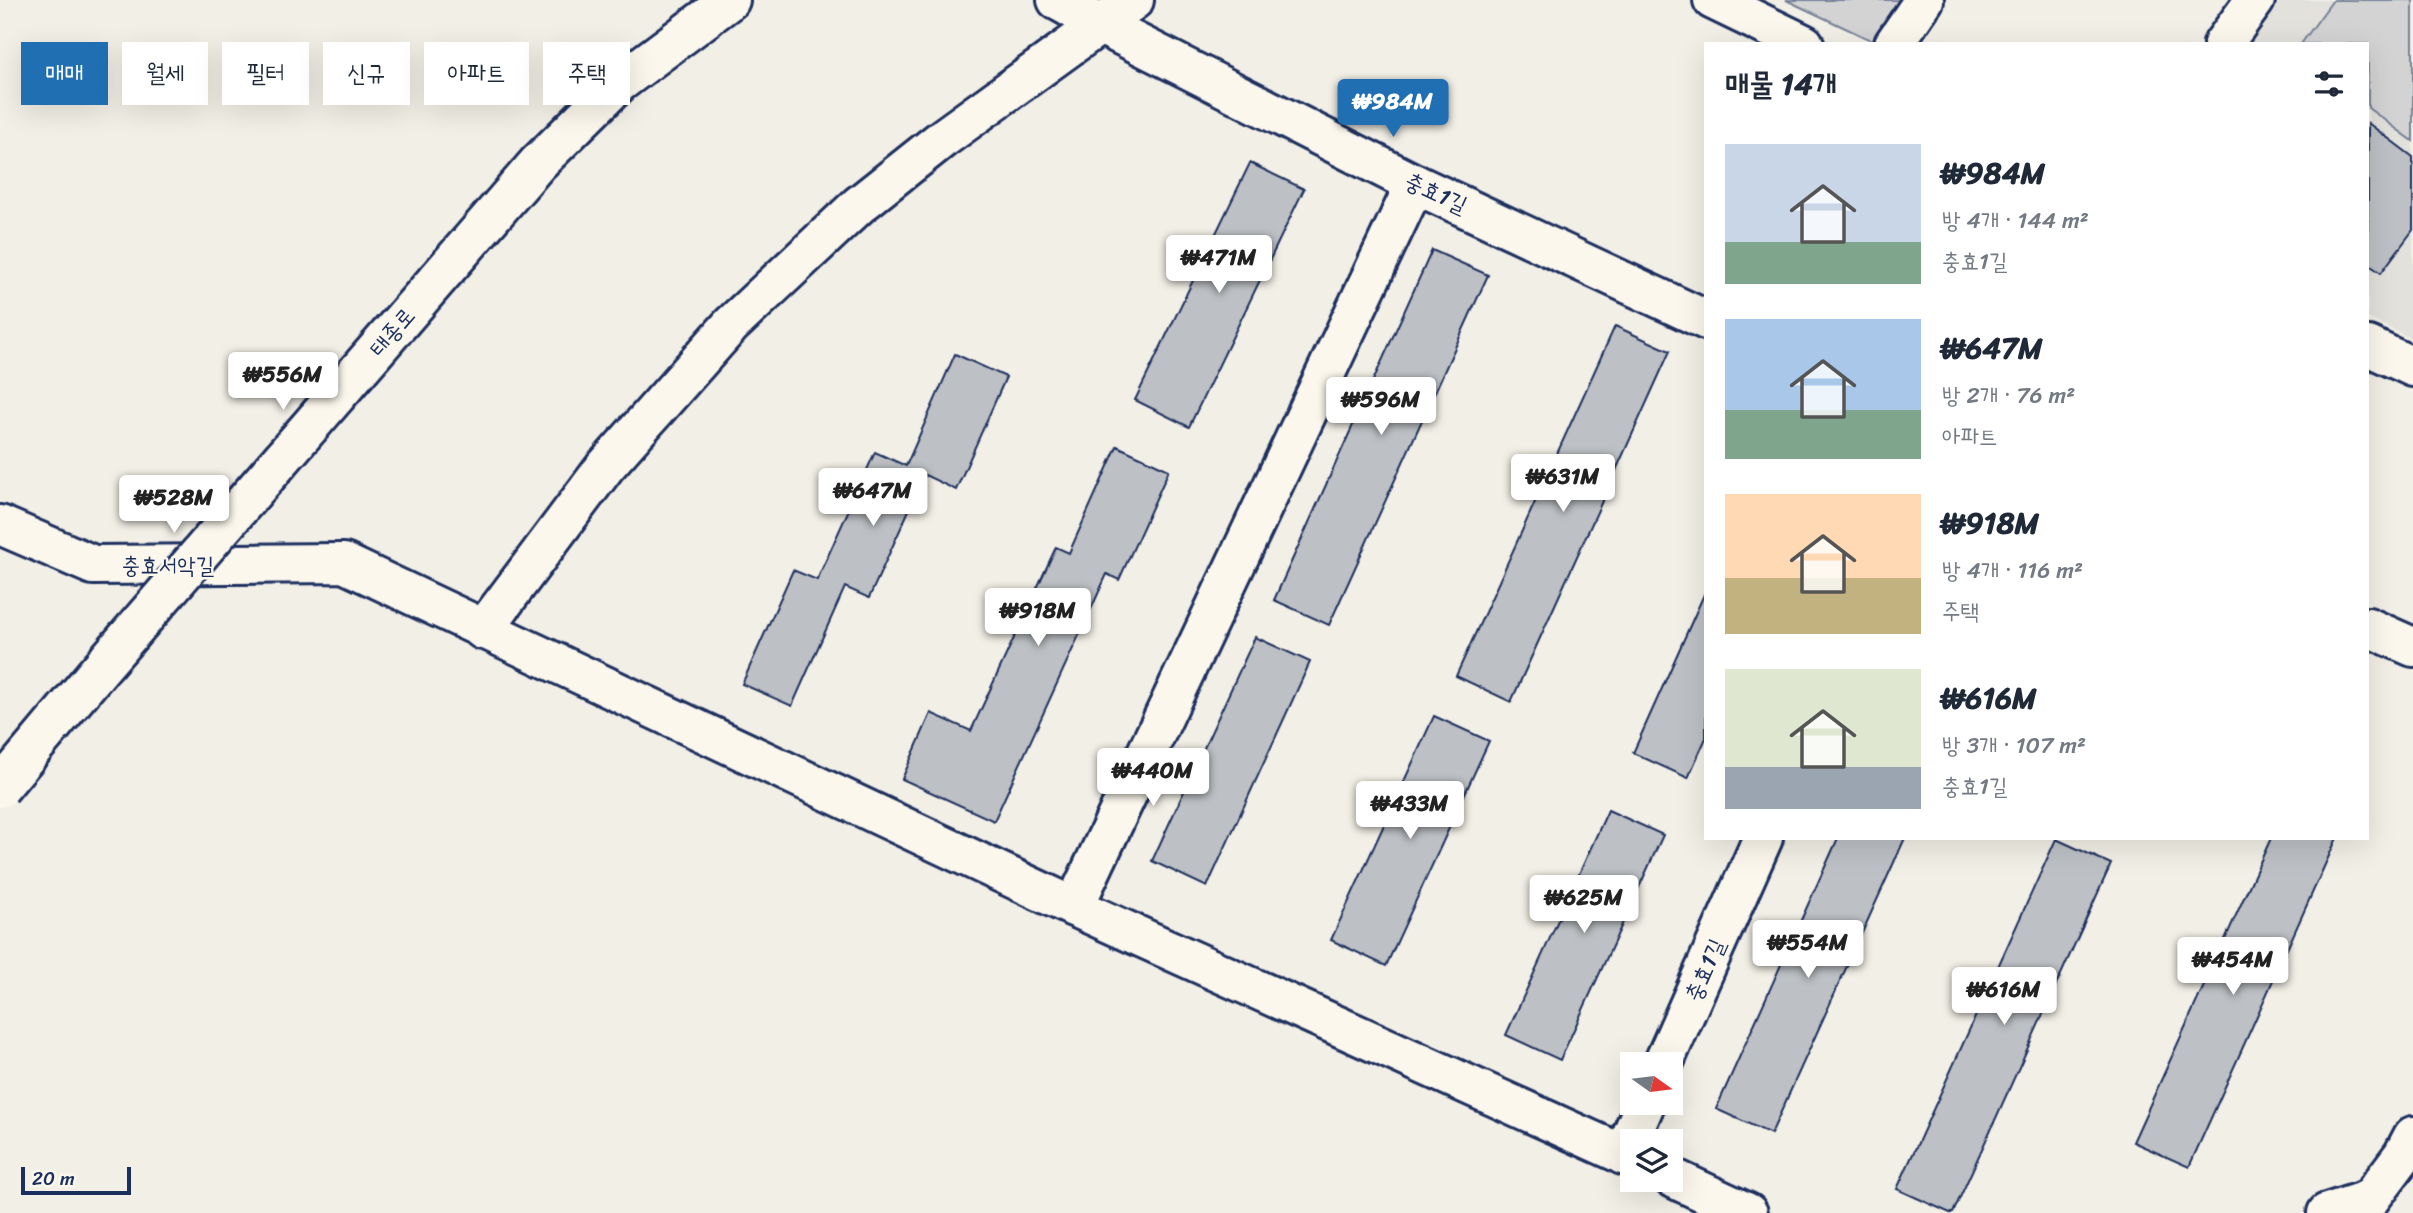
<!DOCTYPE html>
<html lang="ko">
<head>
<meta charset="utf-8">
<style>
	:root { --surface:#fff; --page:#f2f2f3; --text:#1f2937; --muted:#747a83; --accent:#1f6fb2 }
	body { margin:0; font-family:Sriracha,"Poor Story",sans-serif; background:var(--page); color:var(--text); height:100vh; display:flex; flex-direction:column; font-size:26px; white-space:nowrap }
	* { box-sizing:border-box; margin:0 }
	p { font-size:23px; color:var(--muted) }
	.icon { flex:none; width:38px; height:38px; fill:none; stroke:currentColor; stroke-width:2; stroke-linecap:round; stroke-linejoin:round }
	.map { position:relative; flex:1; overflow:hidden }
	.sheet { position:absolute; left:1704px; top:42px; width:665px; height:798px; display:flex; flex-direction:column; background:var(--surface); border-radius:0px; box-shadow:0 7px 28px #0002 }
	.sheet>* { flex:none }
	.banner { position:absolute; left:21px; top:42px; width:665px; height:63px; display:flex; gap:14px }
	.needle { width:46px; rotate:104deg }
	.tools { position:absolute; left:1620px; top:1052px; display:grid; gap:14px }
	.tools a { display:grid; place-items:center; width:63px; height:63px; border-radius:0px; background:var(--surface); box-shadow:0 7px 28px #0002; font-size:35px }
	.scale { position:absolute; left:21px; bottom:18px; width:110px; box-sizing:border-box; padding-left:7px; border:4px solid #1b2f5e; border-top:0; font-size:19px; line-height:24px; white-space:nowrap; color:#1b2f5e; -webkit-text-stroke:5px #fbf7ec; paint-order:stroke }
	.price { position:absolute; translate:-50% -60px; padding:0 16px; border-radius:7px; background:#fff; color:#222; font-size:23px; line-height:46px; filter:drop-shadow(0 2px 4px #0008) }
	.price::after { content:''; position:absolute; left:50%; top:42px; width:21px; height:16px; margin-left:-10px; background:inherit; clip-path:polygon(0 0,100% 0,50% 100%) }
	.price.on { background:var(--accent); color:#fff }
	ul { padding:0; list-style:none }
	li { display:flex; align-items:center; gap:21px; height:175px; padding:0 21px }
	li span { display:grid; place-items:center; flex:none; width:196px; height:140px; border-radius:0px; color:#555 }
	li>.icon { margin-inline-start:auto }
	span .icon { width:84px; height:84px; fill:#fffc; stroke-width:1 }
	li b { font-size:30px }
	h2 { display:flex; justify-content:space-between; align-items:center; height:84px; padding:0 21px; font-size:30px }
	.tag { padding:0 24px; border-radius:0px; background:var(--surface); box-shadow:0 7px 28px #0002; font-size:24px; line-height:63px }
	.tag.on { background:var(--accent); color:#fff }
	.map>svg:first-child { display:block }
	.built { fill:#e2e1dc }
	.green { fill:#d2d3d2; stroke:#768198; stroke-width:2 }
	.building { fill:#bdc0c4; stroke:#1b2f5e; stroke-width:2 }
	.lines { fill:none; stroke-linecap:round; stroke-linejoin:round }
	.minor-casing { stroke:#1b2f5e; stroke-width:44 }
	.minor { stroke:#fbf7ec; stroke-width:38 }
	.minor-bridge-casing { stroke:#1b2f5e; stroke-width:44; stroke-linecap:butt }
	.minor-bridge { stroke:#fbf7ec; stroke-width:38 }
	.labels { text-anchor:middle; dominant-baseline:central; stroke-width:5; stroke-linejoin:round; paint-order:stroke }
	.street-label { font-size:23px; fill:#1b2f5e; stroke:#fbf7ec }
</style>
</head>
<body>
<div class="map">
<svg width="2413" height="1213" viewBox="0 0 2413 1213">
	<rect width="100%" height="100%" fill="#f2efe6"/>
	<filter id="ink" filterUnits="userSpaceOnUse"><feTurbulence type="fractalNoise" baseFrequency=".0143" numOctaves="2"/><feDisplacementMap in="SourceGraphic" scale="14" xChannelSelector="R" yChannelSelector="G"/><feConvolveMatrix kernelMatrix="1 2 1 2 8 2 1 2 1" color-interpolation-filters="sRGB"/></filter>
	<g filter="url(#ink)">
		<!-- built -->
		<path class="built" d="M 2281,0 L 2413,0 L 2413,339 L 2368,318 L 2368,44 L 2250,44 Z"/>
		<!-- green -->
		<g class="green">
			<path d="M 1786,0 L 1910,0 L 1879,44 Z"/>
			<path d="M 2333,0 L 2413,0 L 2413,141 L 2368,108 L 2368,44 L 2301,44 Z"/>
		</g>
		<!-- building -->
		<g class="building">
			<path d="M 2368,123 L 2413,157 L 2413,230 L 2381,273 L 2368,264 Z"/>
			<path d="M 1250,163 L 1304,189 L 1189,427 L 1135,400 Z"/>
			<path d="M 1432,250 L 1488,275 L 1329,625 L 1274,600 Z"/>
			<path d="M 1615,326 L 1670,351 L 1511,702 L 1456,676 Z"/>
			<path d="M 955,354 L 1006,377 L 956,490 L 925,475 L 869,598 L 845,587 L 792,706 L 742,684 L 793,570 L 817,580 L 875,452 L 906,466 Z"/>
			<path d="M 1117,446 L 1169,470 L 1119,580 L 1107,574 L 994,821 L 902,779 L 931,713 L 971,731 L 1056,547 L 1069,553 Z"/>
			<path d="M 1706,590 L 1706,738 L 1688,778 L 1633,753 Z"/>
			<path d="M 1255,637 L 1310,662 L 1207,887 L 1152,861 Z"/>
			<path d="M 1434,716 L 1489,741 L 1386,966 L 1331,940 Z"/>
			<path d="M 1608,810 L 1663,835 L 1560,1060 L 1506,1035 Z"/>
			<path d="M 1838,838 L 1905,838 L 1771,1134 L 1716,1109 Z"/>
			<path d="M 2271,838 L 2337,838 L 2189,1167 L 2133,1142 Z"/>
			<path d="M 2056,839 L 2111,864 L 1953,1213 L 1950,1213 L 1897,1189 Z"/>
		</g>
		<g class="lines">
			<defs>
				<g id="minor">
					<path d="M 1057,0 L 1101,25 L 1415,184 L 1706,320"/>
					<path d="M 1713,0 L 1804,44"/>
					<path d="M 1894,44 L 1924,0"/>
					<path d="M 2223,44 L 2255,0"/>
					<path d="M 619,83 L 730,0"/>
					<path d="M 1415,184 L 1074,907 L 1633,1159"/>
					<path d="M 2368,346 L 2413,367"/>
					<path d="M 0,525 L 93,565 L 344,563 L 1074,907"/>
					<path d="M 2368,627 L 2413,647"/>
					<path d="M 483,630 L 605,467 L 731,325 L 859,205 L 942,139 L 1134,0"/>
					<path d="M 1663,1064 L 1763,838"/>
					<path d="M 1623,1155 L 1646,1102"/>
					<path d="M 1671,1177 L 1748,1213"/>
					<path d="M 2327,1213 L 2370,1199 L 2403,1155 L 2413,1136"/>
				</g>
			</defs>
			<!-- minor casing -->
			<use href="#minor" class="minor-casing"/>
			<!-- minor -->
			<use href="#minor" class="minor"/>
			<defs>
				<path id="minor-bridge" d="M 0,788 L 99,670 L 538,163 L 619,83"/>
			</defs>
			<!-- minor-bridge casing -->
			<use href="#minor-bridge" class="minor-bridge-casing"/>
			<!-- minor-bridge -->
			<use href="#minor-bridge" class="minor-bridge"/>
		</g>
	</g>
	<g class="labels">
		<!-- street labels -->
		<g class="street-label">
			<text transform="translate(1436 193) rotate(25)">충효1길</text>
			<text transform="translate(392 332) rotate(-49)">태종로</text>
			<text x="168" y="565">충효서악길</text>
			<text transform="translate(1705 970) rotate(-66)">충효1길</text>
		</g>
	</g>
</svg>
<div class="tools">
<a><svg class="needle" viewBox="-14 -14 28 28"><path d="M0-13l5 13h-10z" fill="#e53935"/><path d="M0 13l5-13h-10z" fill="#747a83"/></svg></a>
<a><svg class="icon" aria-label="layers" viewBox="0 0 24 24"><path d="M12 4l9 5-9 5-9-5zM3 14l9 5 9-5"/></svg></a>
</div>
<div class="scale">20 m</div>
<b class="price on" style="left:1393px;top:139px">₩984M</b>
<b class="price" style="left:1219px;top:295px">₩471M</b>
<b class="price" style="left:283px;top:412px">₩556M</b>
<b class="price" style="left:1381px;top:437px">₩596M</b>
<b class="price" style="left:1563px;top:514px">₩631M</b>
<b class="price" style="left:873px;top:528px">₩647M</b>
<b class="price" style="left:174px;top:535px">₩528M</b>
<b class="price" style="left:1038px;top:648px">₩918M</b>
<b class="price" style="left:1153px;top:808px">₩440M</b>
<b class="price" style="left:1410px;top:841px">₩433M</b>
<b class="price" style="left:1584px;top:935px">₩625M</b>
<b class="price" style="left:1808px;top:980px">₩554M</b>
<b class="price" style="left:2233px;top:997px">₩454M</b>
<b class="price" style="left:2004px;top:1027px">₩616M</b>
<div class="banner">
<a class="tag on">매매</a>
<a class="tag">월세</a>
<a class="tag">필터</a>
<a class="tag">신규</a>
<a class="tag">아파트</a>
<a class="tag">주택</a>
</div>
<section class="sheet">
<h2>매물 14개<svg class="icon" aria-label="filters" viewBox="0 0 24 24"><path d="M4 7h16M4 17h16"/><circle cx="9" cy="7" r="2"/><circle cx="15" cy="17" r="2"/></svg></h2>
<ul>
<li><span style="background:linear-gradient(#c9d6e8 70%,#7fa58c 0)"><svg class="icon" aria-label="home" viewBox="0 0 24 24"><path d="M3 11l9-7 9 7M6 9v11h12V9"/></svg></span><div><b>₩984M</b><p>방 4개 · 144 m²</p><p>충효1길</p></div></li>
<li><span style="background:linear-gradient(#a9c7e8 65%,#7fa58c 0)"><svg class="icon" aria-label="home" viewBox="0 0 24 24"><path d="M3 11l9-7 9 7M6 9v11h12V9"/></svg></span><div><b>₩647M</b><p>방 2개 · 76 m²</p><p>아파트</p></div></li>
<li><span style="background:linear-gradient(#ffd9b3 60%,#c2b280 0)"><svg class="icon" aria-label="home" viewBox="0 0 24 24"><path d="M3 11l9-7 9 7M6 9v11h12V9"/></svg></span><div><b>₩918M</b><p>방 4개 · 116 m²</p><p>주택</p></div></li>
<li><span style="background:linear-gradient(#dfe7d0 70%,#9aa5b1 0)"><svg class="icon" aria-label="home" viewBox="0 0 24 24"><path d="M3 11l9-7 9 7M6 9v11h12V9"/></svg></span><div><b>₩616M</b><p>방 3개 · 107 m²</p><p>충효1길</p></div></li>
</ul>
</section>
</div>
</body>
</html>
